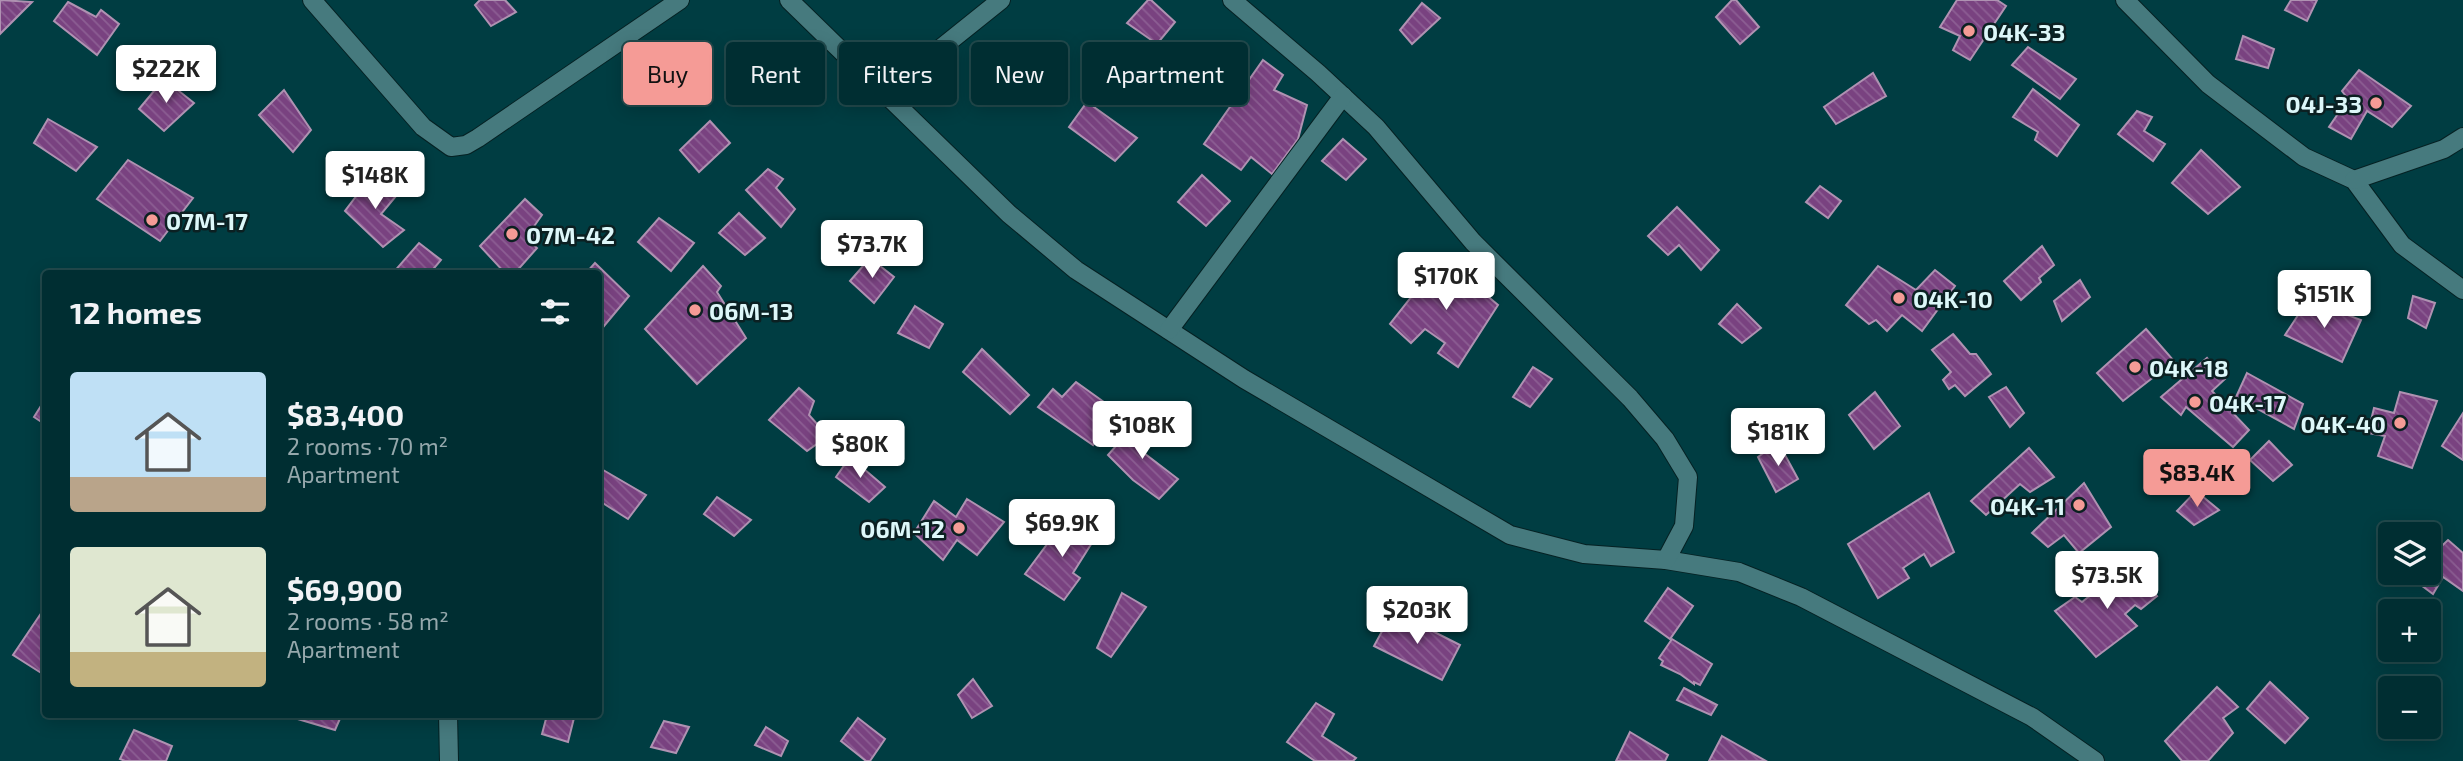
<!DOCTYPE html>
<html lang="en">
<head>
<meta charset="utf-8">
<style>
	:root { --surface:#002e32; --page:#0e3a3e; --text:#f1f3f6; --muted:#95a8ac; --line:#224a4d; --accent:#f59b96 }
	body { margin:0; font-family:"Exo 2",sans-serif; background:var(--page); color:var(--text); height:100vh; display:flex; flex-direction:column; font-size:26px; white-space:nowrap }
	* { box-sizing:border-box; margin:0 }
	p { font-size:23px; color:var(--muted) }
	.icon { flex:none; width:38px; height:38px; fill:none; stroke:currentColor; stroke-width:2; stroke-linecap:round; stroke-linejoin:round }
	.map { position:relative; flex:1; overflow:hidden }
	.drawer { position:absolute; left:42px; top:270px; width:560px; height:448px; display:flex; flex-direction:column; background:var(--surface); border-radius:7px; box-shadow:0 4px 18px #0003,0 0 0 2px var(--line) }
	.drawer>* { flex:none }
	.top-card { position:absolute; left:623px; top:42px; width:665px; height:63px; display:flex; gap:14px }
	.fabs { position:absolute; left:2378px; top:522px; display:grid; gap:14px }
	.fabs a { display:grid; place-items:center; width:63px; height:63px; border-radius:7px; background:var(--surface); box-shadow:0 4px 18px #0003,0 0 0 2px var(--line); font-size:35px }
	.price { position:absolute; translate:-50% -60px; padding:0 16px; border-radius:7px; background:#fff; color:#222; font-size:23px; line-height:46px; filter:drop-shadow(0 2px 4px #0008) }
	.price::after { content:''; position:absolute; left:50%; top:42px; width:21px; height:16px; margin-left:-10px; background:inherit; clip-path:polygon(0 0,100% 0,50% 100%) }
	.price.current { background:var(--accent); color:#111 }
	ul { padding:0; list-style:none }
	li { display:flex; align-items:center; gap:21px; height:175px; padding:0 28px }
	li span { display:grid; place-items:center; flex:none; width:196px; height:140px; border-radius:7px; color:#555 }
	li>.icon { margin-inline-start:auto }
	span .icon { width:84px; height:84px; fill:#fffc; stroke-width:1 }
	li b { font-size:30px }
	h2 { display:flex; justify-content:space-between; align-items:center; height:84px; padding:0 28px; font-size:30px }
	.tag { padding:0 24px; border-radius:7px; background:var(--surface); box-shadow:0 4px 18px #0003,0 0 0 2px var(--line); font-size:24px; line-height:63px }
	.tag.current { background:var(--accent); color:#111 }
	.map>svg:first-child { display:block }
	.building { fill:url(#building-back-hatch); stroke:#af92b2; stroke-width:2 }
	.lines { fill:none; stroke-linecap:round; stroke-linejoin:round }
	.minor-casing { stroke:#052123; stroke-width:20 }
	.minor { stroke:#467a7e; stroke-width:18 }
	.poi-dot { fill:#f59b96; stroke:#0b2022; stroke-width:2.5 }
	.labels { text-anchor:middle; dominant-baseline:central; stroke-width:5; stroke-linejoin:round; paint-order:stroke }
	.poi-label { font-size:24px; font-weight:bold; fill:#ddf7f9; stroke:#0b2022; text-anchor:start }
</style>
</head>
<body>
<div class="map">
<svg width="2463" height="761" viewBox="0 0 2463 761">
	<defs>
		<pattern id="building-back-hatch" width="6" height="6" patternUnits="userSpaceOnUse" patternTransform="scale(1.75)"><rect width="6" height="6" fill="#794280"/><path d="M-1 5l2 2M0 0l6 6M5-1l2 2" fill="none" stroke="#8c5e93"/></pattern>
	</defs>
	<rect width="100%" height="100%" fill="#003d42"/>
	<!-- building -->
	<g class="building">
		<path d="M 0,0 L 32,2 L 0,34 Z"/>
		<path d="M 480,0 L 505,0 L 516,12 L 491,26 L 475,5 Z"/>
		<path d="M 1148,0 L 1151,0 L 1175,22 L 1157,44 L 1127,23 Z"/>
		<path d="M 1732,0 L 1736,0 L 1759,27 L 1740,44 L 1716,17 Z"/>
		<path d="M 1957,0 L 1997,0 L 2006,6 L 1970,60 L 1953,50 L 1960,36 L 1940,27 Z"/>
		<path d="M 2291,0 L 2317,0 L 2307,21 L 2285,10 Z"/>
		<path d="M 68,2 L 96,17 L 101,10 L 119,24 L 97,55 L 54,21 Z"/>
		<path d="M 1422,3 L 1440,18 L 1412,44 L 1400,30 Z"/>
		<path d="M 2243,36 L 2274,49 L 2268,68 L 2236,59 Z"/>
		<path d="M 1002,44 L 1024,65 L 997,90 L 978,71 Z"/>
		<path d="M 2028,47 L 2076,79 L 2060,99 L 2012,65 Z"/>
		<path d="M 1263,60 L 1283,75 L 1274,90 L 1307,105 L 1298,139 L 1272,174 L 1251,157 L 1241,170 L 1204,144 Z"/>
		<path d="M 2359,70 L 2411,106 L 2392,127 L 2367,111 L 2351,139 L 2329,127 L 2348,99 L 2342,91 Z"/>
		<path d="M 1873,73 L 1886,96 L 1836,124 L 1824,107 Z"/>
		<path d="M 164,79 L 194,103 L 164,131 L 139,109 Z"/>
		<path d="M 2033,89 L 2079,125 L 2057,156 L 2035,140 L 2038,132 L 2013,117 Z"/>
		<path d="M 284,90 L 311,130 L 293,152 L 259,115 Z"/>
		<path d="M 1087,102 L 1137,138 L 1115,161 L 1069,127 Z"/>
		<path d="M 2137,111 L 2152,117 L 2144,131 L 2165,144 L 2153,161 L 2118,134 Z"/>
		<path d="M 48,119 L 97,147 L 76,171 L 34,143 Z"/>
		<path d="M 710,121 L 730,143 L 699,172 L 680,150 Z"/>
		<path d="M 1343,139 L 1366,159 L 1346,180 L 1322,161 Z"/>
		<path d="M 2201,150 L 2240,187 L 2208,214 L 2172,183 Z"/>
		<path d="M 128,160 L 193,198 L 160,241 L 97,199 Z"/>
		<path d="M 768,169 L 783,179 L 776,188 L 795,209 L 781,227 L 746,190 Z"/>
		<path d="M 373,174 L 396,196 L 381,214 L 404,230 L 383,247 L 345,211 Z"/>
		<path d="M 1202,175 L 1230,201 L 1206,226 L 1178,202 Z"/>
		<path d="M 1820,186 L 1841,201 L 1828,218 L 1806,202 Z"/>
		<path d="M 525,199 L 542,215 L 530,232 L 536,237 L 530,242 L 537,248 L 515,273 L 505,273 L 480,246 Z"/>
		<path d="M 1677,207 L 1719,250 L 1701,270 L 1679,245 L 1668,255 L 1648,236 Z"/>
		<path d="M 739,213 L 765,238 L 745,255 L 719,233 Z"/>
		<path d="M 659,218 L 694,243 L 671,271 L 638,242 Z"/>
		<path d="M 419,243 L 441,260 L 430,273 L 393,273 Z"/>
		<path d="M 2042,246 L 2054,265 L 2039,278 L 2041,282 L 2021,300 L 2004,281 Z"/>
		<path d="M 870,258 L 894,277 L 874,303 L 850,281 Z"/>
		<path d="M 1442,258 L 1498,305 L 1458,367 L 1438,353 L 1445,343 L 1425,329 L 1411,343 L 1390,324 Z"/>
		<path d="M 595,263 L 629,296 L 604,326 L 598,321 L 598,273 L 586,273 Z"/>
		<path d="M 703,266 L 721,286 L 717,292 L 746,338 L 697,384 L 645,329 Z"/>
		<path d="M 1878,266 L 1916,290 L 1935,270 L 1955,286 L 1922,331 L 1902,315 L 1887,331 L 1876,320 L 1869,324 L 1846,305 Z"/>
		<path d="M 2080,280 L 2090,297 L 2062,321 L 2054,301 Z"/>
		<path d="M 2413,296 L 2435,303 L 2426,328 L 2408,318 Z"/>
		<path d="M 2308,300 L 2361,320 L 2342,362 L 2285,335 Z"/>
		<path d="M 1737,304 L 1761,328 L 1742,343 L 1719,324 Z"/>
		<path d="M 915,306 L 943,324 L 929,348 L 898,333 Z"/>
		<path d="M 2146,329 L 2174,361 L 2123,401 L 2097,373 Z"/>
		<path d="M 1953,334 L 1970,354 L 1976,354 L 1991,374 L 1965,396 L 1955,385 L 1949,389 L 1943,380 L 1951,372 L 1932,350 Z"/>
		<path d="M 982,349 L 1029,395 L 1010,414 L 963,372 Z"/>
		<path d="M 2207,358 L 2225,379 L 2212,391 L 2249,430 L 2233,447 L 2186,407 L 2181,415 L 2161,397 Z"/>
		<path d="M 1533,367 L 1552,379 L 1530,407 L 1513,397 Z"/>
		<path d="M 2247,373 L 2303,404 L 2294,429 L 2236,397 Z"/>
		<path d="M 1076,382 L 1115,410 L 1093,445 L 1038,407 L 1053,389 L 1062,397 Z"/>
		<path d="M 2006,387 L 2024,413 L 2010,427 L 1989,397 Z"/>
		<path d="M 799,388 L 814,401 L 809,415 L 828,436 L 807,451 L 769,420 Z"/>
		<path d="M 1875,392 L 1900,426 L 1874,449 L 1849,415 Z"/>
		<path d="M 2400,392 L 2437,401 L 2412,468 L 2378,456 L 2385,436 L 2368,433 L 2374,408 L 2394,413 Z"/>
		<path d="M 46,398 L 46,425 L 34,417 Z"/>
		<path d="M 2463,413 L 2463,460 L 2442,446 Z"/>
		<path d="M 1139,420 L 1159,434 L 1144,453 L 1178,479 L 1159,499 L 1133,480 L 1108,455 Z"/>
		<path d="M 2269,441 L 2292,465 L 2273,481 L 2250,460 Z"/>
		<path d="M 1778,442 L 1798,479 L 1776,492 L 1758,457 Z"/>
		<path d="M 2029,448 L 2054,477 L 2030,492 L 2020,484 L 1986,515 L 1971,501 Z"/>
		<path d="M 850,457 L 885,487 L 869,502 L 836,477 Z"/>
		<path d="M 598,467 L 646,495 L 628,519 L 598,500 Z"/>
		<path d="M 2084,483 L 2111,527 L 2079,553 L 2064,535 L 2048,547 L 2032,533 Z"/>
		<path d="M 2196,491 L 2219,510 L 2194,525 L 2177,511 Z"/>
		<path d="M 1929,493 L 1954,552 L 1931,566 L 1924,554 L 1903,568 L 1909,578 L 1878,598 L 1848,544 Z"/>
		<path d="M 717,497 L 751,520 L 734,536 L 704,514 Z"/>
		<path d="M 967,499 L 1004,522 L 977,555 L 957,540 L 943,560 L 914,533 L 934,501 L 956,517 Z"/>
		<path d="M 1068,516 L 1095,538 L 1073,573 L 1080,578 L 1064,600 L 1025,574 Z"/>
		<path d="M 2448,540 L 2463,553 L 2463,591 L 2443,577 L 2433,594 L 2410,577 L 2415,572 L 2429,572 L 2429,558 Z"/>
		<path d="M 2130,564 L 2157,596 L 2141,609 L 2135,605 L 2125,614 L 2137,626 L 2096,657 L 2055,611 L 2075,597 L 2082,602 Z"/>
		<path d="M 1668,588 L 1693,606 L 1670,639 L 1645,621 Z"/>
		<path d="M 1122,593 L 1146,607 L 1111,657 L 1097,648 Z"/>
		<path d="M 46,606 L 46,676 L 13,655 Z"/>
		<path d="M 1393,611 L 1460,645 L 1442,680 L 1374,646 Z"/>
		<path d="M 1672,639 L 1712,664 L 1700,685 L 1694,682 L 1694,684 L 1680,674 L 1661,665 L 1663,661 L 1659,658 Z"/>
		<path d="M 973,679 L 992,706 L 972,718 L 958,695 Z"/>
		<path d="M 2270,682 L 2308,718 L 2285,743 L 2247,709 Z"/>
		<path d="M 2217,687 L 2238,707 L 2223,718 L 2233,733 L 2208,761 L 2182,761 L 2165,741 Z"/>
		<path d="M 1684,688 L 1717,705 L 1711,715 L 1677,700 Z"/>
		<path d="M 1316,703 L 1334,714 L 1322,736 L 1356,758 L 1353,761 L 1315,761 L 1287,742 Z"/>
		<path d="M 292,714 L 342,714 L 335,730 L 291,717 Z"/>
		<path d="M 545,714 L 575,714 L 568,742 L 542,734 L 547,715 Z"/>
		<path d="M 858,718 L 885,739 L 870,761 L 866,761 L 841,741 Z"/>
		<path d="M 664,721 L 689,727 L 676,753 L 651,747 Z"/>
		<path d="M 766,727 L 788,741 L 781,756 L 755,745 Z"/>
		<path d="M 134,730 L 172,746 L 166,761 L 125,761 L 120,759 Z"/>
		<path d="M 1630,732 L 1668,755 L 1665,761 L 1616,761 Z"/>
		<path d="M 1722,736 L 1766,761 L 1709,761 Z"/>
	</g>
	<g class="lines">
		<defs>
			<g id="minor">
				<path d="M 312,0 L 423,127 L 451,147 L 466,145 L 478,138 L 680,0"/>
				<path d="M 789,0 L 1009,214 L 1076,270 L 1244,379 L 1510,535 L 1584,554 L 1666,560 L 1739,572 L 1801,597 L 2032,717 L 2095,761"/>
				<path d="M 1232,0 L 1318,73 L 1376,127 L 1473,242 L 1630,398 L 1665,439 L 1688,477 L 1684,526 L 1666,560"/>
				<path d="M 2125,0 L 2208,84 L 2304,157 L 2354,180 L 2402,245 L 2463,290"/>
				<path d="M 885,93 L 1001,0"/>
				<path d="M 2354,180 L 2444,149 L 2463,137"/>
				<path d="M 1169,330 L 1343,96"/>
				<path d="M 448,714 L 449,761"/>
			</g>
		</defs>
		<!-- minor casing -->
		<use href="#minor" class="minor-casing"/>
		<!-- minor -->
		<use href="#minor" class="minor"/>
	</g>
	<!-- markers -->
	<g class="poi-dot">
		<circle cx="1969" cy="31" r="7"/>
		<circle cx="2376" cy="103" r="7"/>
		<circle cx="152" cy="220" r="7"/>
		<circle cx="512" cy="234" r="7"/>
		<circle cx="1899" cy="298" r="7"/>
		<circle cx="695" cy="310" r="7"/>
		<circle cx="2135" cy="367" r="7"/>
		<circle cx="2195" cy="402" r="7"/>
		<circle cx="2400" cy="423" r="7"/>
		<circle cx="2079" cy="505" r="7"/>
		<circle cx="959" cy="528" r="7"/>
	</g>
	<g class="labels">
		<!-- poi labels -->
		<g class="poi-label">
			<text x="1983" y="31">04K-33</text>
			<text x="2362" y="103" text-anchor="end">04J-33</text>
			<text x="166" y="220">07M-17</text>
			<text x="526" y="234">07M-42</text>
			<text x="1913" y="298">04K-10</text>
			<text x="709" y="310">06M-13</text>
			<text x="2149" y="367">04K-18</text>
			<text x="2209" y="402">04K-17</text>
			<text x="2386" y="423" text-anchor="end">04K-40</text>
			<text x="2065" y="505" text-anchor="end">04K-11</text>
			<text x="945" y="528" text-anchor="end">06M-12</text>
		</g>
	</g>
</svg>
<div class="fabs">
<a><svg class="icon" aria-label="layers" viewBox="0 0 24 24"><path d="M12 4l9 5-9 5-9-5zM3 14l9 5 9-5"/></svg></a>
<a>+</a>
<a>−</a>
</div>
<b class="price" style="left:166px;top:105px">$222K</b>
<b class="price" style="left:375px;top:211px">$148K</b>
<b class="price" style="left:872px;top:280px">$73.7K</b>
<b class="price" style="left:1446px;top:312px">$170K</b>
<b class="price" style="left:2324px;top:330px">$151K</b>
<b class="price" style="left:1142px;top:461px">$108K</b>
<b class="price" style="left:1778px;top:468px">$181K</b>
<b class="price" style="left:860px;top:480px">$80K</b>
<b class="price current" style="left:2197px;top:509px">$83.4K</b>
<b class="price" style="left:1062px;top:559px">$69.9K</b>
<b class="price" style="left:2107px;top:611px">$73.5K</b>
<b class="price" style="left:1417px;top:646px">$203K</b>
<div class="top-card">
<a class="tag current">Buy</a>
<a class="tag">Rent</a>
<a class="tag">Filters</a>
<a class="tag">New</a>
<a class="tag">Apartment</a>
</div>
<section class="drawer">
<h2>12 homes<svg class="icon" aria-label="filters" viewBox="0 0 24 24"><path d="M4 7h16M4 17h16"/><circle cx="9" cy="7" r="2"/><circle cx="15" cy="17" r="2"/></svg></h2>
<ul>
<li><span style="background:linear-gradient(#bfe0f5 75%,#b9a48a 0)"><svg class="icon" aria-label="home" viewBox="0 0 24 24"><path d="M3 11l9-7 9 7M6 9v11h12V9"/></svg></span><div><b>$83,400</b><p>2 rooms · 70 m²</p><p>Apartment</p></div></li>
<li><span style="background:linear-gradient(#dfe7d0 75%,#c2b280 0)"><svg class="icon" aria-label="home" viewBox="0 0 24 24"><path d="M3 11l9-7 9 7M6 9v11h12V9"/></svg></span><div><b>$69,900</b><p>2 rooms · 58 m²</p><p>Apartment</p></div></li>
</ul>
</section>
</div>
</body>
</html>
